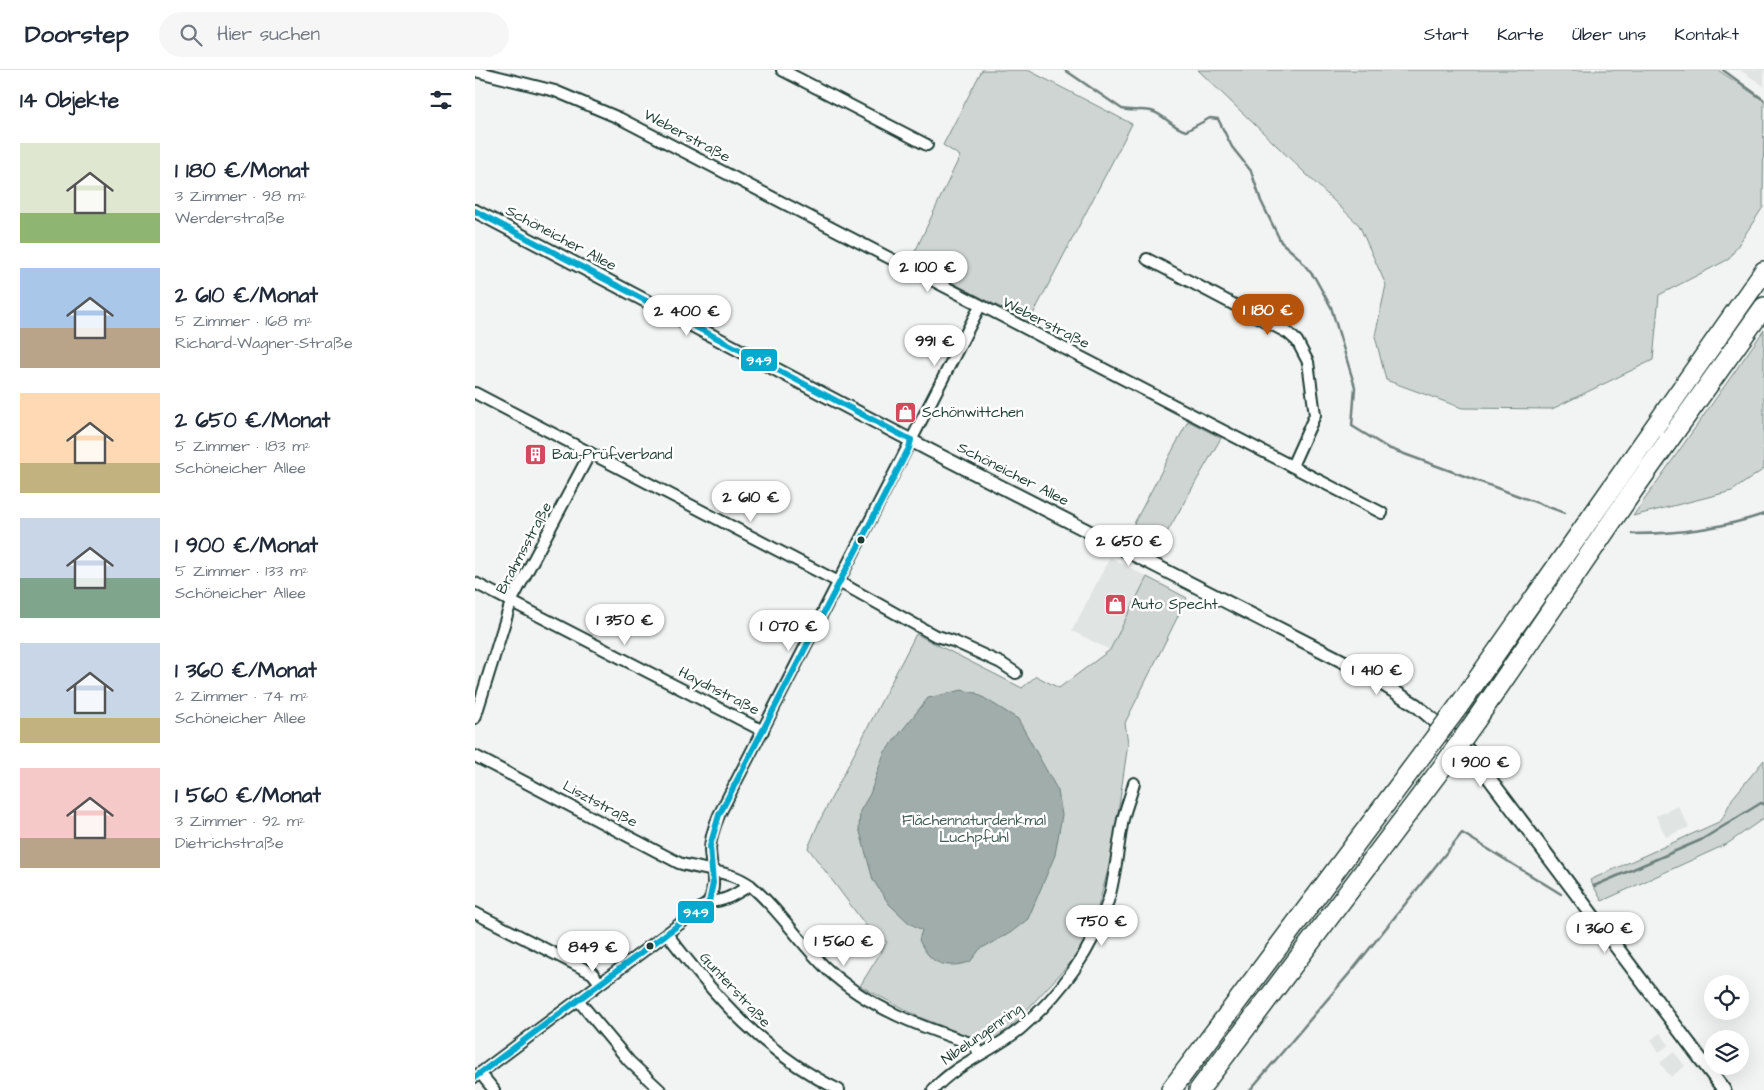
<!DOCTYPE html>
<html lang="de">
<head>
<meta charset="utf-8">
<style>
	:root { --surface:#fff; --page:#f6f6f7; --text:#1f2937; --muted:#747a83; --line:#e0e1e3; --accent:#b45309 }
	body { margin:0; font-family:"Architects Daughter",sans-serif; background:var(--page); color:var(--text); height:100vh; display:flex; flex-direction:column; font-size:19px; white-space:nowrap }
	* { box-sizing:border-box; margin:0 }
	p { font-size:16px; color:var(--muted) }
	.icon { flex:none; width:28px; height:28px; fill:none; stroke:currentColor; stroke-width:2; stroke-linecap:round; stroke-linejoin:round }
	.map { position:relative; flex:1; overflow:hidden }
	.details { display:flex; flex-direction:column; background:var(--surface); width:475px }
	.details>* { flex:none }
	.buttons { position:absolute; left:1229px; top:905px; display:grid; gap:10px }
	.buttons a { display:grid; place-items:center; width:45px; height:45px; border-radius:50%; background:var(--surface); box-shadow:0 5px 20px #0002; font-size:25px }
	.price { position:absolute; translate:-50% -42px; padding:0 11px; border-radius:18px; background:#fff; color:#222; font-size:16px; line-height:32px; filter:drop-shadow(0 1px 2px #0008) }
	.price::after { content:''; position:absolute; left:50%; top:30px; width:15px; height:11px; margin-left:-8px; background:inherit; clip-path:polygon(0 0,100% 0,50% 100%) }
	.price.selected { background:var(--accent); color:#fff }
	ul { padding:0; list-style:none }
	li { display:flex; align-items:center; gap:15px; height:125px; padding:0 20px }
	li span { display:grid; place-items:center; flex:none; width:140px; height:100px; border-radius:0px; color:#555 }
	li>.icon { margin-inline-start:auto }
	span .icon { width:60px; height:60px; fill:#fffc; stroke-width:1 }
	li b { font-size:21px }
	h2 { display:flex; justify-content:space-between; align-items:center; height:60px; padding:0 20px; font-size:21px }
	header { display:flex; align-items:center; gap:30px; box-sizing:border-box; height:70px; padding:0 25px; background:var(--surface); border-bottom:1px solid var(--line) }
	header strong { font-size:24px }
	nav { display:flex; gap:28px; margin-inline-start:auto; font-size:18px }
	.search { width:350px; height:45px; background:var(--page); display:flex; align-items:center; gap:12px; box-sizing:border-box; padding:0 18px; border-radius:28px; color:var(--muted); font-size:19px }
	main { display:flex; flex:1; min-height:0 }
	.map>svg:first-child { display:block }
	.built { fill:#e0e4e3 }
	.green { fill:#ced5d3; stroke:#768984 }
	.water { fill:#a1adaa; stroke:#6d807b }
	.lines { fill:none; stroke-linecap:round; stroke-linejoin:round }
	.stream { stroke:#6d807b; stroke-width:2.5 }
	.minor-casing { stroke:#1f3d34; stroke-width:14 }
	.tertiary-casing { stroke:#1f3d34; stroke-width:16 }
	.motorway-casing { stroke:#1f3d34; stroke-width:22 }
	.minor { stroke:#fff; stroke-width:10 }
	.tertiary { stroke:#fff; stroke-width:12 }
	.motorway { stroke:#fff; stroke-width:19 }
	.motorway-bridge-casing { stroke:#1f3d34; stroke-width:22; stroke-linecap:butt }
	.motorway-bridge { stroke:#fff; stroke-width:19 }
	.bus-1-casing { stroke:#fff; stroke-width:10 }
	.bus-1 { stroke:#00a9ce; stroke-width:6 }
	.bus-dot { fill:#1f3d34; stroke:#fff; stroke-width:2 }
	.labels { text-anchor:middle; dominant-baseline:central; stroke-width:5; stroke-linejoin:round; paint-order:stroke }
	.street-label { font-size:15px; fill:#1f3d34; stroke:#fff }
	.poi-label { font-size:15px; fill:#1f3d34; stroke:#fff; text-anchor:start }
	.park-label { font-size:15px; fill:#425b54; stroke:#fff }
	.line-badge { stroke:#fff; stroke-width:2 }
	.badge-label { font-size:14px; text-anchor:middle; font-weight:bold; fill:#fff }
</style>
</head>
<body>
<header>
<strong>Doorstep</strong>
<div class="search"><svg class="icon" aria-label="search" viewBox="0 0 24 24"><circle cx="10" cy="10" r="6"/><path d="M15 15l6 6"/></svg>Hier suchen</div>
<nav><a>Start</a><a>Karte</a><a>Über uns</a><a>Kontakt</a></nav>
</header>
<main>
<section class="details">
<h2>14 Objekte<svg class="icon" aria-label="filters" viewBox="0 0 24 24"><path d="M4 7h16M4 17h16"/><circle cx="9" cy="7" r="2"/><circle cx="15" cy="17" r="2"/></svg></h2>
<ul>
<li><span style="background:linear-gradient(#dfe7d0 70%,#8fb573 0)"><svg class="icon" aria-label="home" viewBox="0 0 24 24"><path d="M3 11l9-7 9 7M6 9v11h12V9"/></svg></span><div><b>1 180 €/Monat</b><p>3 Zimmer · 98 m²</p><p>Werderstraße</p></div></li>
<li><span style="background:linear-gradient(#a9c7e8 60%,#b9a48a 0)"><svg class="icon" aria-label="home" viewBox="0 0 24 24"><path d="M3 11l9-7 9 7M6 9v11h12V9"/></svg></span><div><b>2 610 €/Monat</b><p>5 Zimmer · 168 m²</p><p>Richard-Wagner-Straße</p></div></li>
<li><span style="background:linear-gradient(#ffd9b3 70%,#c2b280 0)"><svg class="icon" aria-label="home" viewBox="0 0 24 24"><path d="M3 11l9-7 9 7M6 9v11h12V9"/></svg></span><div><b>2 650 €/Monat</b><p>5 Zimmer · 183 m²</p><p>Schöneicher Allee</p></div></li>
<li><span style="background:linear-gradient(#c9d6e8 60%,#7fa58c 0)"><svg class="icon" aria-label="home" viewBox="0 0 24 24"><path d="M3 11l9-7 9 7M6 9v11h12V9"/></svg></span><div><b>1 900 €/Monat</b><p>5 Zimmer · 133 m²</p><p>Schöneicher Allee</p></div></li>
<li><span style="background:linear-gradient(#c9d6e8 75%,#c2b280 0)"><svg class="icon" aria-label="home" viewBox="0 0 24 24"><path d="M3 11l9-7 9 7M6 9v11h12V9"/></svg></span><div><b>1 360 €/Monat</b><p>2 Zimmer · 74 m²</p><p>Schöneicher Allee</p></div></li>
<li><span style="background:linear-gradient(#f6c9c9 70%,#b9a48a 0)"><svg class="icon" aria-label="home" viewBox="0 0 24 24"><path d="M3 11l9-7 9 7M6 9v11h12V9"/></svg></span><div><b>1 560 €/Monat</b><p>3 Zimmer · 92 m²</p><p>Dietrichstraße</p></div></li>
</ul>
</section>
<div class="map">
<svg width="1289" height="1020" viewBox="0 0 1289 1020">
	<rect width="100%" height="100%" fill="#f2f3f3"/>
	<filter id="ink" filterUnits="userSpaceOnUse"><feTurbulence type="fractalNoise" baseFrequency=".02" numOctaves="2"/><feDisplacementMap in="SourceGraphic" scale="10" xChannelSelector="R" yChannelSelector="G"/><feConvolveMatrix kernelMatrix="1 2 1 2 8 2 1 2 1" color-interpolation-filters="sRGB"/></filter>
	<g filter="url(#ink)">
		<!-- built -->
		<g class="built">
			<path d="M 1265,0 L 1289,0 L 1289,16 Z"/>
			<path d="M 635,487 L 672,507 L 635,580 L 597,561 Z"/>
			<path d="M 1203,736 L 1214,757 L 1191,767 L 1181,746 Z"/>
			<path d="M 1185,963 L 1194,975 L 1184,982 L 1176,970 Z"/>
			<path d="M 1199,982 L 1210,996 L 1196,1007 L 1185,993 Z"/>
		</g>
		<!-- green -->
		<g class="green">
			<path d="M 507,0 L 553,0 L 657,54 L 554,252 L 441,194 L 438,186 L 485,86 L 468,75 Z"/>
			<path d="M 723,0 L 1243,0 L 1289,31 L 1288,137 L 1254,189 L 1184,225 L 1178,290 L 1077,339 L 987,338 L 911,310 L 900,266 L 911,215 L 884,155 Z"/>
			<path d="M 1289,260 L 1289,399 L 1257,421 L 1158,446 Z"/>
			<path d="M 713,351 L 746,368 L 683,478 L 654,463 Z"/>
			<path d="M 672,507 L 712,528 L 650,653 L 653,673 L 637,785 L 616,863 L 598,890 L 524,970 L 511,973 L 444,947 L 385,916 L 412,872 L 392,857 L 333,778 L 344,752 L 441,564 L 547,618 L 561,606 L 584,618 L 635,580 Z"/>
			<path d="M 1289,690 L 1289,748 L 1252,774 L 1127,831 L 1115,810 L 1246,751 L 1257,729 Z"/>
		</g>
		<!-- water -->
		<path class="water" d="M 487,620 L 501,623 L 543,649 L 583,721 L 587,745 L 580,785 L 553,849 L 535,863 L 505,879 L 495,892 C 469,899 456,895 444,870 L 447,860 L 434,853 L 414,834 L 398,810 L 384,758 L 385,741 L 395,724 L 409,683 L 453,628 Z"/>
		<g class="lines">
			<!-- stream -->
			<g class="stream">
				<path d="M 590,0 L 647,39 C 658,42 669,38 679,42 C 692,47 696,57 711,61 L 735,48 L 743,49 L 757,77 L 776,101 L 786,131 L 806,172 L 823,187 L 840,208 L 856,237 L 880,317 L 877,356 L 913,378 L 1090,443"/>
				<path d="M 1248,0 L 1289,30"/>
				<path d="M 1157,464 C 1201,464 1248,458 1289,444"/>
				<path d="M 1119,816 L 1226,770 L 1286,733 L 1289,734"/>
				<path d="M 775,1020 L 879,898 L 987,763 L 1086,824"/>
			</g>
			<defs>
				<g id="minor">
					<path d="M 307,0 L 452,75"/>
					<path d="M 0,1 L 80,21 L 144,48 L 907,443"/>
					<path d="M 672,189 L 813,263 L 822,271 L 833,292 L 840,345 L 817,396"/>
					<path d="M 0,323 L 375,518 L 459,565 L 478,571 L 526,593 L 541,603"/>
					<path d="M 0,513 L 288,661"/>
					<path d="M 0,648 L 36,532 L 115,383"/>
					<path d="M 0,686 L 204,793 C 226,800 258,801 276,816 C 305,840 326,875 353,900 C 394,938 446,957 498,974 L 505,984"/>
					<path d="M 234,832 C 251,831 261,824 275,815"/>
					<path d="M 0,843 L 117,903 L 125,913"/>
					<path d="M 192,864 C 242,929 289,983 364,1020"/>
					<path d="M 103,930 L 154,991 L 185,1020"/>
					<path d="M 5,1003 L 19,1020"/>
					<path d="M 0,1007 L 234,832 C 242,814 236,799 235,780 C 235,768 239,757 244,745 L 505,236"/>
					<path d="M 458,1020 C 482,993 518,981 545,959 C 585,925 619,879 634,828 C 641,802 643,775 648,749 C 651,737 656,725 659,713"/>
				</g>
				<path id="tertiary" d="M 0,141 L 456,381 L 885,600 L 941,635 L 993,680 L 1249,1020"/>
				<g id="motorway">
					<path d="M 983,637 L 1289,201"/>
					<path d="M 1001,650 L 1159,419 L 1289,237"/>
					<path d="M 696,1020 L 950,681"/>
					<path d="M 724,1020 L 969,695"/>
				</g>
			</defs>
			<!-- minor casing -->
			<use href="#minor" class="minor-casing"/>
			<!-- tertiary casing -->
			<use href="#tertiary" class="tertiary-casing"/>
			<!-- motorway casing -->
			<use href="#motorway" class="motorway-casing"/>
			<!-- minor -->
			<use href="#minor" class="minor"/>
			<!-- tertiary -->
			<use href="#tertiary" class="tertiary"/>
			<!-- motorway -->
			<use href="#motorway" class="motorway"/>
			<defs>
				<g id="motorway-bridge">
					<path d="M 950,681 L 983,637"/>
					<path d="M 969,695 L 1001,650"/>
				</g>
			</defs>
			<!-- motorway-bridge casing -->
			<use href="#motorway-bridge" class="motorway-bridge-casing"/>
			<!-- motorway-bridge -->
			<use href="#motorway-bridge" class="motorway-bridge"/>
			<defs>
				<g id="bus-1">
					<path d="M 0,141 L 436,370"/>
					<path d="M 0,1007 L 234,832 L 238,813 L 235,776 L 244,745 L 434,378 L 436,370"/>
				</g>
			</defs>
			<!-- bus-1 casing -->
			<use href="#bus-1" class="bus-1-casing"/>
			<!-- bus-1 -->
			<use href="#bus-1" class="bus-1"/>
		</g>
	</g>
	<!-- icons -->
	<defs>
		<symbol id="shop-square" viewBox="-11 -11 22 22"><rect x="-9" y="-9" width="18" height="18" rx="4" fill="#d1495b" stroke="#fff"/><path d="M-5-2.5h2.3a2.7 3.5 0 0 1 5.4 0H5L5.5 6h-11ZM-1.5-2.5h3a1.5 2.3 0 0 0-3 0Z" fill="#fff"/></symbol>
		<symbol id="building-square" viewBox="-11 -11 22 22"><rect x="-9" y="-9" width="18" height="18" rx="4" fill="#d1495b" stroke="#fff"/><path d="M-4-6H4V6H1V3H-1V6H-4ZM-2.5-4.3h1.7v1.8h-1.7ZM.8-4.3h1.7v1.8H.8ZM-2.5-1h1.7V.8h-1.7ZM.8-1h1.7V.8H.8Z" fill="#fff"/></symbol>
	</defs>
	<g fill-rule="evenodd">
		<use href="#shop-square" x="418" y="330" width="25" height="25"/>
		<use href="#building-square" x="48" y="372" width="25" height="25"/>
		<use href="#shop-square" x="628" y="522" width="25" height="25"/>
	</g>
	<!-- markers -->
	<g class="bus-dot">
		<circle cx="386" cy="470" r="4.5"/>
		<circle cx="175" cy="876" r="4.5"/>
	</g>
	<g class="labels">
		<!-- street labels -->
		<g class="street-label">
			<text transform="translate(212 66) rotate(28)">Weberstraße</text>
			<text transform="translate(86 168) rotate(28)">Schöneicher Allee</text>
			<text transform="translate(571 253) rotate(27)">Weberstraße</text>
			<text transform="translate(538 404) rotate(27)">Schöneicher Allee</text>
			<text transform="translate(49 478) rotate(-62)">Brahmsstraße</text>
			<text transform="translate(244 621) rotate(27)">Haydnstraße</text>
			<text transform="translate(125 734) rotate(28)">Lisztstraße</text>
			<text transform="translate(260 920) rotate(47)">Gunterstraße</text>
			<text transform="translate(507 964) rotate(-35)">Nibelungenring</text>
		</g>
		<!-- poi labels -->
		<g class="poi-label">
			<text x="447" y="342">Schönwittchen</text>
			<text x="77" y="384">Bau-Prüfverband</text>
			<text x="656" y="534">Auto Specht</text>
		</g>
		<!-- park labels -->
		<g class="park-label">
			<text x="499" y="750">Flächennaturdenkmal<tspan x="499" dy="17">Luchpfuhl</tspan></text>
		</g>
	</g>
	<g class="line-badge">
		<rect x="265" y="278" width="38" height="24" rx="5" fill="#00a9ce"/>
		<rect x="202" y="830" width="38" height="24" rx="5" fill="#00a9ce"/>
	</g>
	<g class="badge-label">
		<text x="284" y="295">949</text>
		<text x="221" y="847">949</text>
	</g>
</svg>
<div class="buttons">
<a><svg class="icon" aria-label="locate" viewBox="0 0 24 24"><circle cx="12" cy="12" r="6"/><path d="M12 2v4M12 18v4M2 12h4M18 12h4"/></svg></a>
<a><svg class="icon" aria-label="layers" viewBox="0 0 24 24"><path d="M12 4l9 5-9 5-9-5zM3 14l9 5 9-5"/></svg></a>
</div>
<b class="price" style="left:453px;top:223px">2 100 €</b>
<b class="price selected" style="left:793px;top:266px">1 180 €</b>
<b class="price" style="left:212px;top:267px">2 400 €</b>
<b class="price" style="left:460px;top:297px">991 €</b>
<b class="price" style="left:276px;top:453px">2 610 €</b>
<b class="price" style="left:654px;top:497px">2 650 €</b>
<b class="price" style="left:150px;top:576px">1 350 €</b>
<b class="price" style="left:314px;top:582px">1 070 €</b>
<b class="price" style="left:902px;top:626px">1 410 €</b>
<b class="price" style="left:1006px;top:718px">1 900 €</b>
<b class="price" style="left:627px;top:877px">750 €</b>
<b class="price" style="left:1130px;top:884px">1 360 €</b>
<b class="price" style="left:369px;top:897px">1 560 €</b>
<b class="price" style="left:118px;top:903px">849 €</b>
</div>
</main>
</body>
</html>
